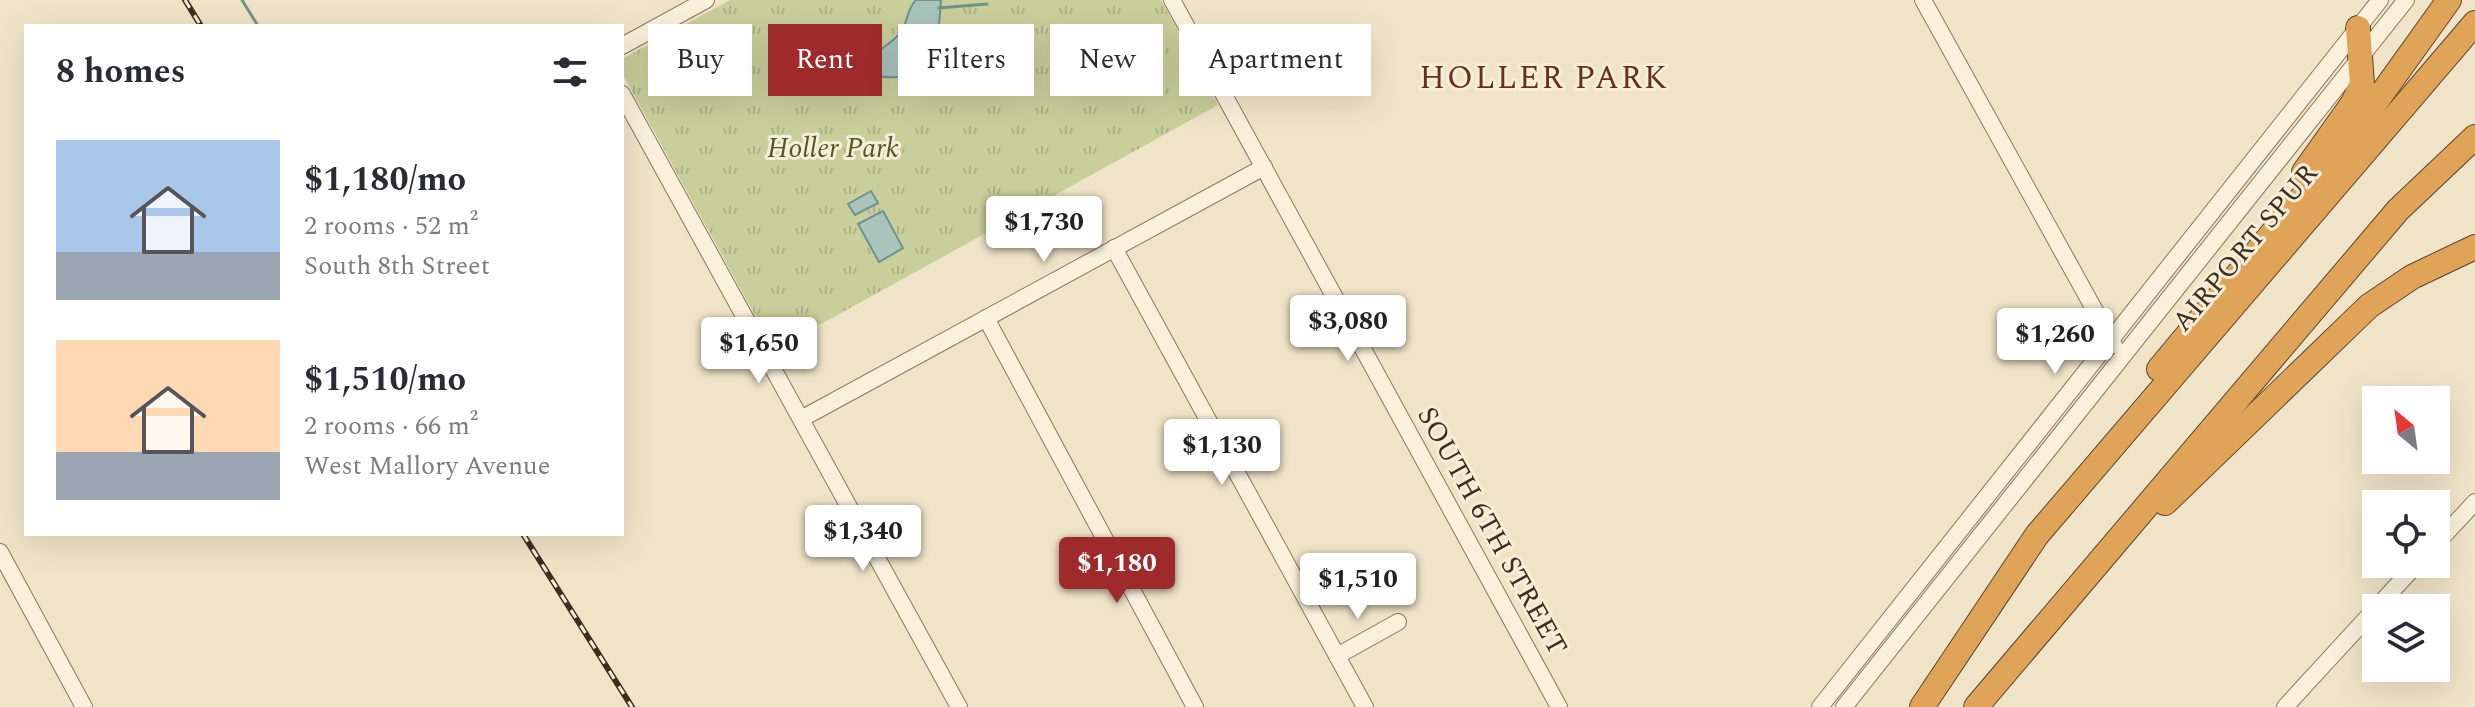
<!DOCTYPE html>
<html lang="en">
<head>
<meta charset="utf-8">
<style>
	:root { --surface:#fff; --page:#f2f2f3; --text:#2b2b33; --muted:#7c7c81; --accent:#9e2a2b }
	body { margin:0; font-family:Spectral,serif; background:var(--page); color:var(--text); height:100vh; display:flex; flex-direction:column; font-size:30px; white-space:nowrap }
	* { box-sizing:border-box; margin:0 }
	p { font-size:26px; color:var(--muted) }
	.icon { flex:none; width:44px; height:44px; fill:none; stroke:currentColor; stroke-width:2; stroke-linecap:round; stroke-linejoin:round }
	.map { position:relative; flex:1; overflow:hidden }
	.drawer { position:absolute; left:24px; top:24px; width:600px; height:512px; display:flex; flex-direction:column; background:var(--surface); border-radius:0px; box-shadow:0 8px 32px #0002 }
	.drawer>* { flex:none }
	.hud { position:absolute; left:648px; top:24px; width:760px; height:72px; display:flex; gap:16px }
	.needle { width:52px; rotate:331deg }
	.tools { position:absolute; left:2362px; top:386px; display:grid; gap:16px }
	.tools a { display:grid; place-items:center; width:88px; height:88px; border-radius:0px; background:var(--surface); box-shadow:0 8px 32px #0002; font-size:40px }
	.price { position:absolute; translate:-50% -68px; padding:0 18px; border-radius:8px; background:#fff; color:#222; font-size:26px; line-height:52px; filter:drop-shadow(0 2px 4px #0008) }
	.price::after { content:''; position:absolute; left:50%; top:48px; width:24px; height:18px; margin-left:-12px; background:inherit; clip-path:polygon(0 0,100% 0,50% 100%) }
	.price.active { background:var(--accent); color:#fff }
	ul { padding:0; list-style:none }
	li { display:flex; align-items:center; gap:24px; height:200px; padding:0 32px }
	li span { display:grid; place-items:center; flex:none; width:224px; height:160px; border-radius:0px; color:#555 }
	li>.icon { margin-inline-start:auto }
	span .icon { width:96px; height:96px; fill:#fffc; stroke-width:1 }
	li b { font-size:34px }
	h2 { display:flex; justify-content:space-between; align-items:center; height:96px; padding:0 32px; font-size:34px }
	.pill { padding:0 28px; border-radius:0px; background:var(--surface); box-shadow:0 8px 32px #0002; font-size:28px; line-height:72px }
	.pill.active { background:var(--accent); color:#fff }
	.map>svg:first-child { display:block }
	.park { fill:url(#park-tufts) }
	.water { fill:#a9c4bc; stroke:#6f938a; stroke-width:2 }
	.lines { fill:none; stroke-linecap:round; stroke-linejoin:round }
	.stream { stroke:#6f938a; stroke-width:3 }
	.minor-casing { stroke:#8d765c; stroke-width:18 }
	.highway-casing { stroke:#5b4430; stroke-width:26 }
	.minor { stroke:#faf1dc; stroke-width:16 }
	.highway { stroke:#e0a458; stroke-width:24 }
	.rail-casing { stroke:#3d2e20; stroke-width:6 }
	.rail { stroke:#f7eed8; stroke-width:3; stroke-dasharray:9; stroke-linecap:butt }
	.labels { text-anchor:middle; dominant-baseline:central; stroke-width:6; stroke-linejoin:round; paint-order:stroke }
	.park-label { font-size:28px; font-style:italic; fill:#4d5a26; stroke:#f7eed8 }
	.street-label { font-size:28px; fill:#3d2e20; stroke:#f7eed8 }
	.quarter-label { font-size:32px; letter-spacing:2px; fill:#6b2e1e; stroke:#f7eed8 }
</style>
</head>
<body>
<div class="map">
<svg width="2475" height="707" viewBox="0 0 2475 707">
	<defs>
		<pattern id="park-tufts" width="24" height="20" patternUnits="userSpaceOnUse" patternTransform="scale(2)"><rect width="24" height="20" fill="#c9cf9b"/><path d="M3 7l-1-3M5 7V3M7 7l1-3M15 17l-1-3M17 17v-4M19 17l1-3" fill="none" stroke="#aeb285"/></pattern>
	</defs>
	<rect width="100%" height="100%" fill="#f0e4c8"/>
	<!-- park -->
	<path class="park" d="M 730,0 L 1161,0 L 1218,105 L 774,350 L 622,73 L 622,59 Z"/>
	<!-- water -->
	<g class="water">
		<path d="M 916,0 L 941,0 L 936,65 L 931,72 C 914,76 891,80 874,75 L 869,63 C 879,46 894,44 902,30 C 908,20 907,9 916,0 Z"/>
		<path d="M 871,191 L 878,203 L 855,215 L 848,204 Z"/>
		<path d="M 883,211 L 903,248 L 879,262 L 858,224 Z"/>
	</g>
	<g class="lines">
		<!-- stream -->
		<g class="stream">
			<path d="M 242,0 L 258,26"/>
			<path d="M 939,8 L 987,4"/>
		</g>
		<defs>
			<g id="minor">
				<path d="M 1172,0 L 1559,707"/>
				<path d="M 1923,0 L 2114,345"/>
				<path d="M 622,46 L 706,0"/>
				<path d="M 622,94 L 959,707"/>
				<path d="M 1114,248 L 1365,707"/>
				<path d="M 986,318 L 1195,707"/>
				<path d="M 801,419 L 1264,167"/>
				<path d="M 2436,544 L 2475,502"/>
				<path d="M 0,552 L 84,707"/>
				<path d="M 2376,608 L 2417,564"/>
				<path d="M 1337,656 L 1398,622"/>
				<path d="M 1820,707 L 2380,0"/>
				<path d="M 1844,707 L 2406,0"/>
				<path d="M 2285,707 L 2376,608"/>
			</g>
			<g id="highway">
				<path d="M 2304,172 L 2353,103 L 2362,84 L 2358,28"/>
				<path d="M 2159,369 L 2340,152 L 2449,0"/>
				<path d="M 2165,503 L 2369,306 L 2412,277 L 2475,247"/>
				<path d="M 1922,707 L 2037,535 L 2475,23"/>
				<path d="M 1976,707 L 2398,210 L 2475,137"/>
			</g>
		</defs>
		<!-- minor casing -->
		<use href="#minor" class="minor-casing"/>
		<!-- highway casing -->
		<use href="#highway" class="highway-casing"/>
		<!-- minor -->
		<use href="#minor" class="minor"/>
		<!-- highway -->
		<use href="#highway" class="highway"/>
		<defs>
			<g id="rail">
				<path d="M 185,0 L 201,26"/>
				<path d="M 523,534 L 632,707"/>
			</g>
		</defs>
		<!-- rail casing -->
		<use href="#rail" class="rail-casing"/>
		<!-- rail -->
		<use href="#rail" class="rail"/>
	</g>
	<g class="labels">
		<!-- park labels -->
		<g class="park-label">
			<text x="833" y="148">Holler Park</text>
		</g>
		<!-- street labels -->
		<g class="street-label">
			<text transform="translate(2245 248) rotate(-50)">AIRPORT SPUR</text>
			<text transform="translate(1492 531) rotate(61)">SOUTH 6TH STREET</text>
		</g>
		<!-- quarter labels -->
		<g class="quarter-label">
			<text x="1544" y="78">HOLLER PARK</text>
		</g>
	</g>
</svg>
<div class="tools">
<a><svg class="needle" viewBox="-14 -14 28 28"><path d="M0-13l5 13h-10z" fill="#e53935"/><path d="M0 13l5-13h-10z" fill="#7c7c81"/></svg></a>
<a><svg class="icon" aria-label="locate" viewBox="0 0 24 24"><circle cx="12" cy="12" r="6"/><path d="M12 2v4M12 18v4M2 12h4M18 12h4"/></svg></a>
<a><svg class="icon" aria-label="layers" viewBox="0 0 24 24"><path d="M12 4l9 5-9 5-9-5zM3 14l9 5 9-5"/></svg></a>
</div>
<b class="price" style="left:1044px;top:264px">$1,730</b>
<b class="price" style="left:1348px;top:363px">$3,080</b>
<b class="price" style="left:2055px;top:376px">$1,260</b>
<b class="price" style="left:759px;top:385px">$1,650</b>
<b class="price" style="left:1222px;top:487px">$1,130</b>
<b class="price" style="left:863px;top:573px">$1,340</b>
<b class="price active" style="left:1117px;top:605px">$1,180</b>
<b class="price" style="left:1358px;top:621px">$1,510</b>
<div class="hud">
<a class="pill">Buy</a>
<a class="pill active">Rent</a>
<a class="pill">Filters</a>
<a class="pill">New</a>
<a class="pill">Apartment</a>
</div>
<section class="drawer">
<h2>8 homes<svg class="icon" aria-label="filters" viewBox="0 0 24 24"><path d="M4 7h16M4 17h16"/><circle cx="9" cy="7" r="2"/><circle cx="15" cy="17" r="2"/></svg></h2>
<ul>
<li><span style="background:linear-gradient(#a9c7e8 70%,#9aa5b1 0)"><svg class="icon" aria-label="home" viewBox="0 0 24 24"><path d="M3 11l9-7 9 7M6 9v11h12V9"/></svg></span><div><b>$1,180/mo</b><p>2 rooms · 52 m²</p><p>South 8th Street</p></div></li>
<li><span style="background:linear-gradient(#ffd9b3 70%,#9aa5b1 0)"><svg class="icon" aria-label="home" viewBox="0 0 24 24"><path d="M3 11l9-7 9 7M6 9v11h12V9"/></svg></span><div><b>$1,510/mo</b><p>2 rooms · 66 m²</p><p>West Mallory Avenue</p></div></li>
</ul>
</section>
</div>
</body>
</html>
